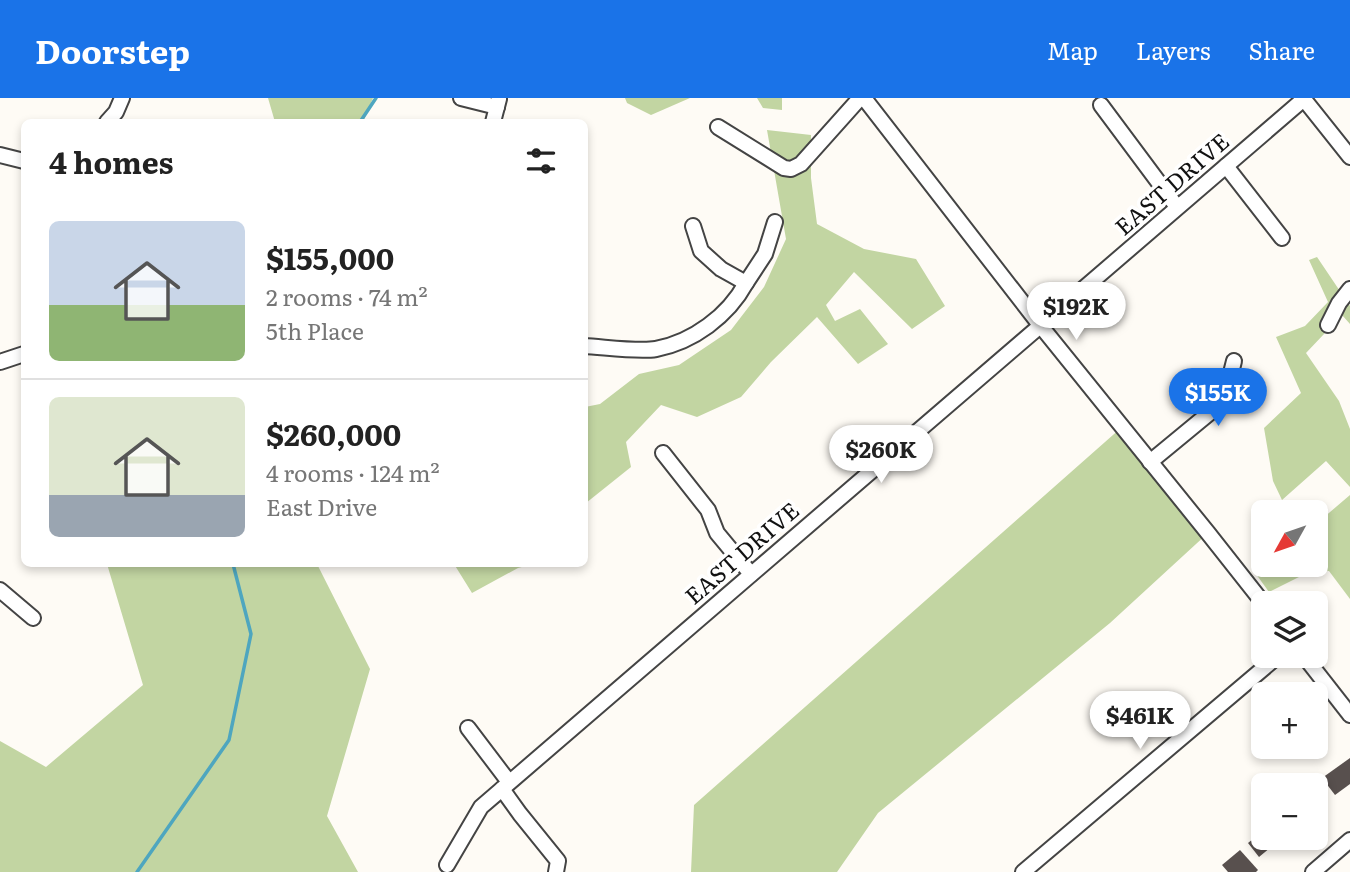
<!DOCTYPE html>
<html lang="en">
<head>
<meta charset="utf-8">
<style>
	:root { --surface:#fff; --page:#f6f6f6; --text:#222; --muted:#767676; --line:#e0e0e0; --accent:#1a73e8 }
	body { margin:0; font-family:Literata,serif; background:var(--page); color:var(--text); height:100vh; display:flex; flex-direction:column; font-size:26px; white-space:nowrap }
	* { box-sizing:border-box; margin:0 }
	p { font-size:23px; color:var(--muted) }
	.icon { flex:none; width:38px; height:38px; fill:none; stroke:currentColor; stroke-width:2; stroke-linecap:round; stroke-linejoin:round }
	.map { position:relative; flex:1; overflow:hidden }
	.drawer { position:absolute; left:21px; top:21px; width:567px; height:448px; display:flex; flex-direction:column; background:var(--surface); border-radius:10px; box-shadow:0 4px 10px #0003 }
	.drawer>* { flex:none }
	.needle { width:46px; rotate:230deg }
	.tools { position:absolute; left:1251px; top:402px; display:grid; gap:14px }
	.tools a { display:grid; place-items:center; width:77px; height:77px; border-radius:10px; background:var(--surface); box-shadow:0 4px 10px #0003; font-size:35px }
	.price { position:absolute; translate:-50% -60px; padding:0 16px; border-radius:24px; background:#fff; color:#222; font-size:23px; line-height:46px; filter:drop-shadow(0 2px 4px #0008) }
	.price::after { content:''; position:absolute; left:50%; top:42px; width:21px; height:16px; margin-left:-10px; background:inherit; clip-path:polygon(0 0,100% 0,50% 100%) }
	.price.current { background:var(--accent); color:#fff }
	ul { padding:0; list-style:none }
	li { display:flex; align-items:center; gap:21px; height:175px; padding:0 28px }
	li+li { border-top:2px solid var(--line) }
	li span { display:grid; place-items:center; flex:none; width:196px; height:140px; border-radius:10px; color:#555 }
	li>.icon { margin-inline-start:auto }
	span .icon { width:84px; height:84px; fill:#fffc; stroke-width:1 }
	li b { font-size:30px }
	h2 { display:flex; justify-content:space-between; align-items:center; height:84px; padding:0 28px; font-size:30px }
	header { display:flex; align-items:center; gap:42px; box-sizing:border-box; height:98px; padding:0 35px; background:var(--accent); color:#fff }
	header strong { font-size:33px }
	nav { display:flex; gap:38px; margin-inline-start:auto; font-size:24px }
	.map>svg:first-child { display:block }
	.forest { fill:#c2d5a2 }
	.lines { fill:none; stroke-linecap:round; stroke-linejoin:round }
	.stream { stroke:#4ea6bf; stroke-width:3.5 }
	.building { fill:#58504e }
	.minor-casing { stroke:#444; stroke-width:18 }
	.minor { stroke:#fff; stroke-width:14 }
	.labels { text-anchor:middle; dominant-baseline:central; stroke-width:7; stroke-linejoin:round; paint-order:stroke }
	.street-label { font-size:23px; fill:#111; stroke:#fff }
</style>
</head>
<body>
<header>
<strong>Doorstep</strong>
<nav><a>Map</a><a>Layers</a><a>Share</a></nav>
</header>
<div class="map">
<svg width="1350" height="774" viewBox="0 0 1350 774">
	<rect width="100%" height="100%" fill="#fefbf5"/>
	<!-- forest -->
	<g class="forest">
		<path d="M 268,0 L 373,0 L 363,24 L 275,24 Z"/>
		<path d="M 625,0 L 690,0 L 651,17 L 627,5 Z"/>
		<path d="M 757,0 L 782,0 L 782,12 L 763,10 Z"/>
		<path d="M 767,32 L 811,37 L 811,80 L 817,126 L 864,151 L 916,161 L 945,208 L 912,231 L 854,174 L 826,207 L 835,223 L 860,211 L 888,246 L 858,266 L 817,219 L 771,264 L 741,299 L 697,319 L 661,307 L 626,344 L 631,369 L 586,405 L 585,413 L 585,309 L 600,306 L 639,276 L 679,267 L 731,232 L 764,189 L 786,141 Z"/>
		<path d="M 1317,159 L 1350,208 L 1350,226 L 1342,217 L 1306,255 L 1339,303 L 1350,331 L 1350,389 L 1326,363 L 1282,402 L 1273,383 L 1264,330 L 1301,295 L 1276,239 L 1305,228 L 1328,204 L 1309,162 Z"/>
		<path d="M 1122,329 L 1208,435 L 1110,525 L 878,715 L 837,774 L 691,774 L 694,707 Z"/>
		<path d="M 1350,397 L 1350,501 L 1329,473 L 1309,474 L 1269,494 L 1256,476 L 1267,467 L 1316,467 L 1316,426 Z"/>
		<path d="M 107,466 L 317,466 L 370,571 L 327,718 L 358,774 L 0,774 L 0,643 L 46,669 L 143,587 Z"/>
		<path d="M 454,466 L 533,466 L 518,470 L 472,495 Z"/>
	</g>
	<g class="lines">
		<!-- stream -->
		<g class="stream">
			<path d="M 360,24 L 376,0"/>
			<path d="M 137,774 L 229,642 L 251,536 L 233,466"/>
		</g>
	</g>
	<!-- building -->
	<g class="building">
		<path d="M 1350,660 L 1350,686 L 1335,697 L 1322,680 Z"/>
		<path d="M 1316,695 L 1325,706 L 1316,713 Z"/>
		<path d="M 1264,732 L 1264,740 L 1282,740 L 1259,759 L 1248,745 Z"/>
		<path d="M 1240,752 L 1258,772 L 1256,774 L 1228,774 L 1222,767 Z"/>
	</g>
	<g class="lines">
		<defs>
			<g id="minor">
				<path d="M 461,0 L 497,9"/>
				<path d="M 864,0 L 1040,227 L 1208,435 L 1264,506"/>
				<path d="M 1303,0 L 1350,59"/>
				<path d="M 1101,7 L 1177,109"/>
				<path d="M 107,24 L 116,14 L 122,0"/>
				<path d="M 493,24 L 499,1"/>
				<path d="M 718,29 L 784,70 L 791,71 L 801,66 L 860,0"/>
				<path d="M 0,57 L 24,63"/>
				<path d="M 1226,68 L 1282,140"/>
				<path d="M 746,185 L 765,156 L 775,124"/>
				<path d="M 1328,227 L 1339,205 L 1350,191"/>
				<path d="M 584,248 C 604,249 638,254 656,251 C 693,244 728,218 746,185 L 721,171 L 701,153 L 693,128"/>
				<path d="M 0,264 L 24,256"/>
				<path d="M 663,355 L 708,412 L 717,435 L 751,476"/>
				<path d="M 1150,364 L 1224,303 L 1234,263"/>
				<path d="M 0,492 L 33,520"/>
				<path d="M 1304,558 L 1350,617"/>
				<path d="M 468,630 L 509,684"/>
				<path d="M 502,691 L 520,716 L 558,763 L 556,774"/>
				<path d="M 447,767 L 481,709 L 1305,0"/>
				<path d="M 1023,774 L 1278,558"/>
				<path d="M 1313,774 L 1350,742"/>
			</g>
		</defs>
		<!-- minor casing -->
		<use href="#minor" class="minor-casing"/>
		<!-- minor -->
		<use href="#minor" class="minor"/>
	</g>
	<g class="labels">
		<!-- street labels -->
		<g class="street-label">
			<text transform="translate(1171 85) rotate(-41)">EAST DRIVE</text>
			<text transform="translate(741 454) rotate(-41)">EAST DRIVE</text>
		</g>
	</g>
</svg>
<div class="tools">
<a><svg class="needle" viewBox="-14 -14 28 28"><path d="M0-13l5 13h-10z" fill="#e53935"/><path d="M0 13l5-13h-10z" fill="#767676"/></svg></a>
<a><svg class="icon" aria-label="layers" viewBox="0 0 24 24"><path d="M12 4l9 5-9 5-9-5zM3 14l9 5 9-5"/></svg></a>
<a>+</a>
<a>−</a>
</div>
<b class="price" style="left:1076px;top:244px">$192K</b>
<b class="price current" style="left:1218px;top:330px">$155K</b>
<b class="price" style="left:881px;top:387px">$260K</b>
<b class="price" style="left:1140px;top:653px">$461K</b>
<section class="drawer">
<h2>4 homes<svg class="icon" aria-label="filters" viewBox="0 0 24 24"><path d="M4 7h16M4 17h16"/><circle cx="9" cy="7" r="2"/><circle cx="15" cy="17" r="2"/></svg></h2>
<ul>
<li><span style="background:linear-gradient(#c9d6e8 60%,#8fb573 0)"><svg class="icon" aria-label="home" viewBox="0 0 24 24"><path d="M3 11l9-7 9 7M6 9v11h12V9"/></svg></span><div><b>$155,000</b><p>2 rooms · 74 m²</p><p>5th Place</p></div></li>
<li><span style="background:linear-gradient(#dfe7d0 70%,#9aa5b1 0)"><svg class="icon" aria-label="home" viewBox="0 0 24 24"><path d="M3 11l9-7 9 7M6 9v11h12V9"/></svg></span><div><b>$260,000</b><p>4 rooms · 124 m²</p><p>East Drive</p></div></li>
</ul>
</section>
</div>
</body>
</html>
